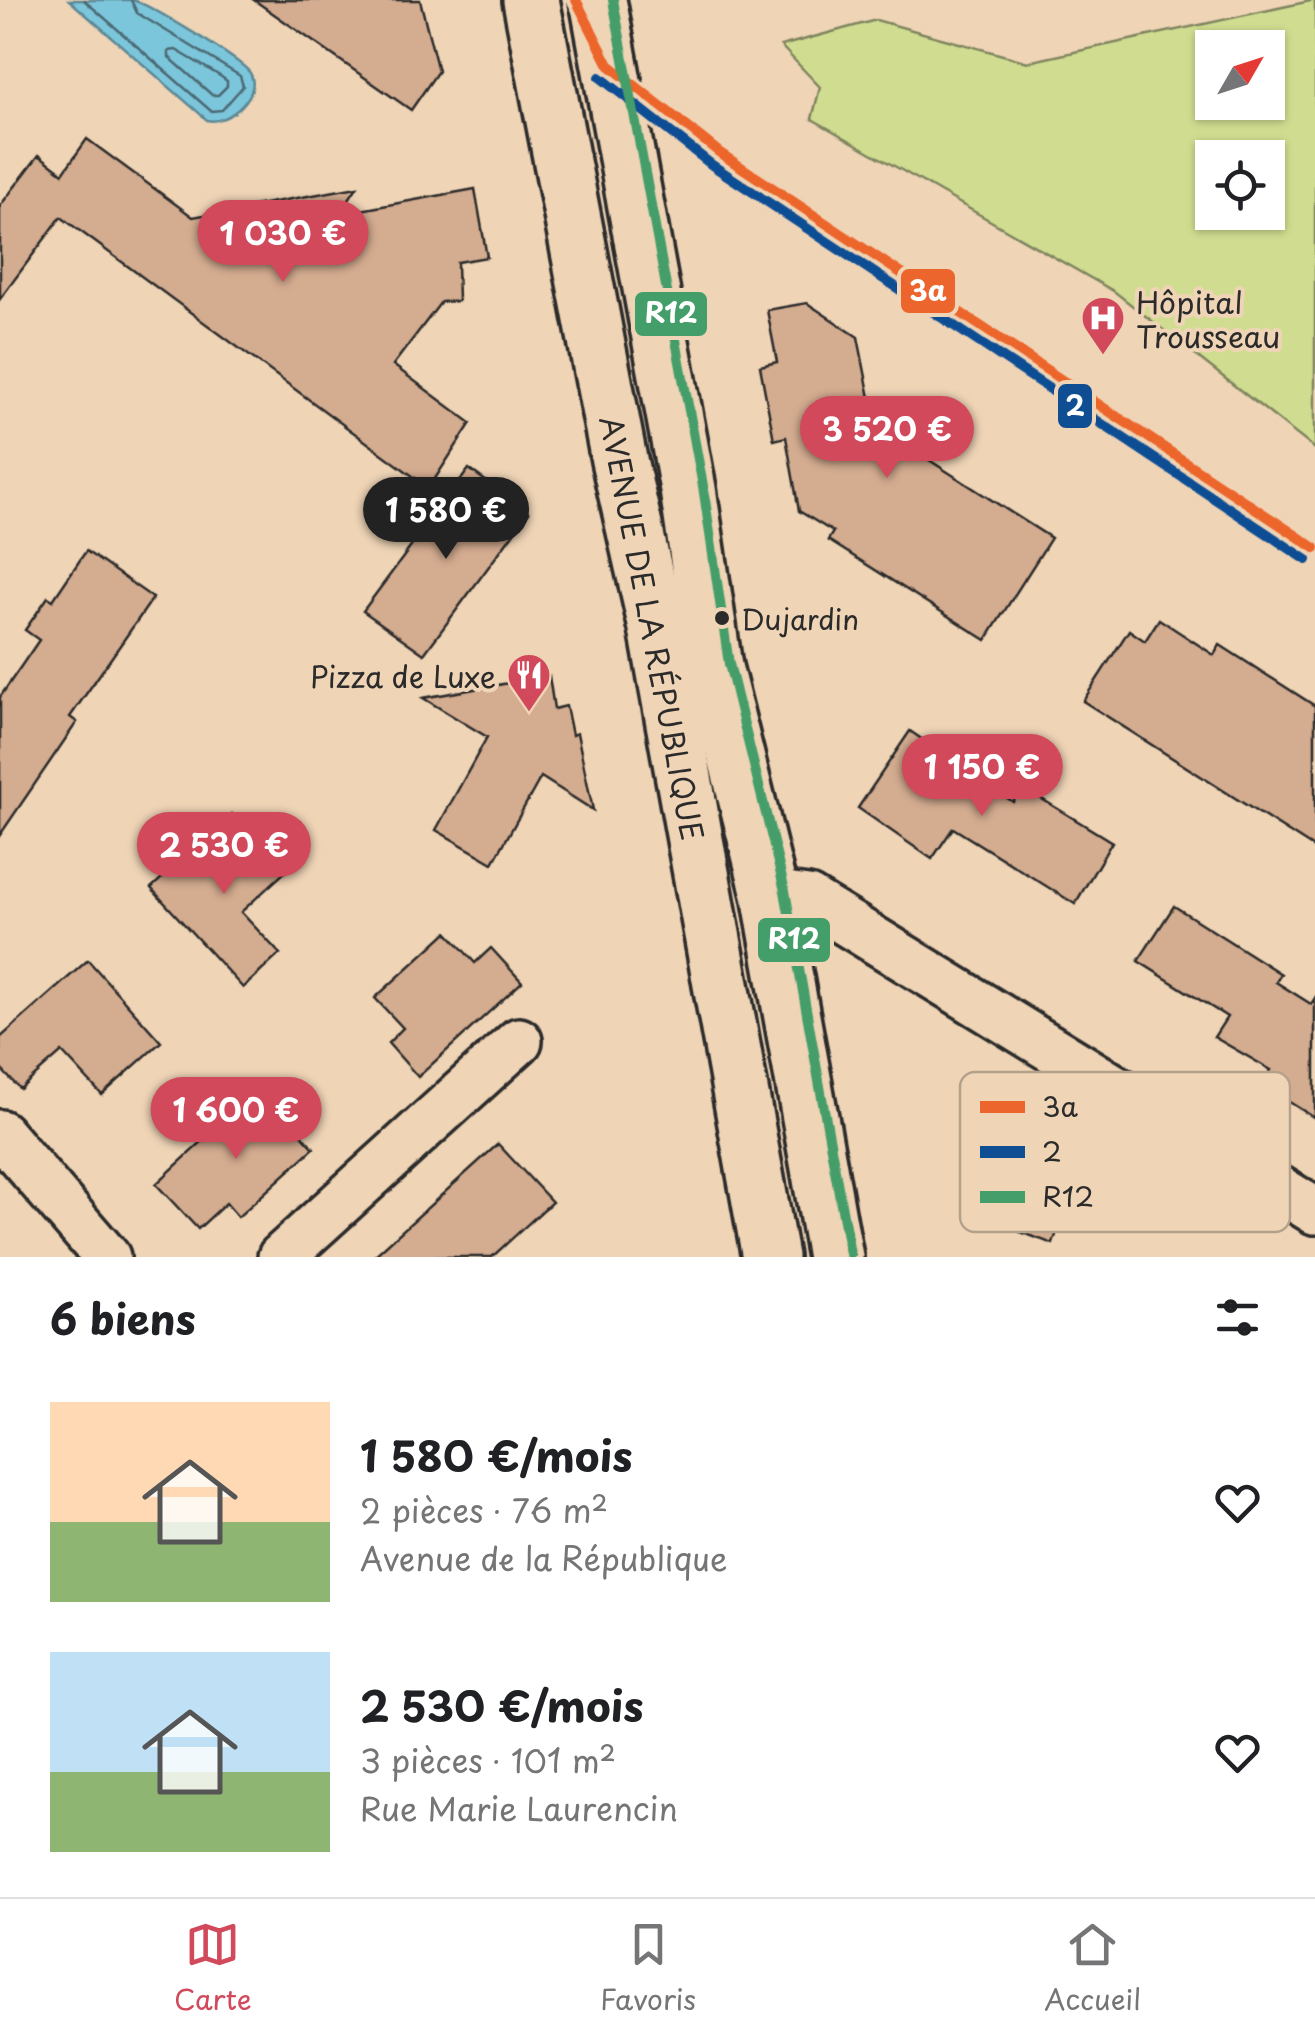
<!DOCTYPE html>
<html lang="fr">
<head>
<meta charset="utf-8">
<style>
	:root { --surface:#fff; --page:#f6f6f6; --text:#202124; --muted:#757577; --line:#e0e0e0; --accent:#d1495b }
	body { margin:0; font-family:"Playpen Sans",sans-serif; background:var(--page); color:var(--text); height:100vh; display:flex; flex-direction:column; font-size:38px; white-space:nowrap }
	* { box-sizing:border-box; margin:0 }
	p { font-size:32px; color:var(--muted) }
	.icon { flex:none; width:55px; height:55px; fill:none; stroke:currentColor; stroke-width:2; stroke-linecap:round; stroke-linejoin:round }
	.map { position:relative; height:1257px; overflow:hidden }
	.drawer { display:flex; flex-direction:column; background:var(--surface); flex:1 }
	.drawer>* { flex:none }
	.needle { width:65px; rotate:51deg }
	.fabs { position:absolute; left:1195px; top:30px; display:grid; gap:20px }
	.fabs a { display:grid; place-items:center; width:90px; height:90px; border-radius:0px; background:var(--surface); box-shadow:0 2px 8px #0004; font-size:50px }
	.price { position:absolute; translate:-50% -85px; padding:0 22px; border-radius:35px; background:var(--accent); color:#fff; font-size:32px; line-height:65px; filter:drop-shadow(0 2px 5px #0008) }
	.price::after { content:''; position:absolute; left:50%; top:60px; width:30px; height:22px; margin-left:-15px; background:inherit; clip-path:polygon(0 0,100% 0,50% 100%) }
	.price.on { background:#222; color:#fff }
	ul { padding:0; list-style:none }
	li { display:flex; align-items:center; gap:30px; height:250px; padding:0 50px }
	li span { display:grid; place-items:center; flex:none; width:280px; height:200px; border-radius:0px; color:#555 }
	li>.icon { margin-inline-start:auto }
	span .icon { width:120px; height:120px; fill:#fffc; stroke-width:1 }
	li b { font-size:42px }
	h2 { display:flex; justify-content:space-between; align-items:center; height:120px; padding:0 50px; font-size:42px }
	.menu { display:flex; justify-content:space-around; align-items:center; height:140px; border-top:2px solid var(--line); background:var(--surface); font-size:28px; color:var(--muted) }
	.menu a { display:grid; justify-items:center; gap:5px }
	.menu .on { color:var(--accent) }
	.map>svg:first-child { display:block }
	.green { fill:#d0dd90; stroke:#7e845e; stroke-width:2.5; fill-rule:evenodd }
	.water { fill:#7cc6dc; stroke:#5c8895; stroke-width:2.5 }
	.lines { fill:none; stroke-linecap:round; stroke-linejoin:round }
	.shore { stroke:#4b6972; stroke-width:2.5 }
	.building { fill:#d4ac90; stroke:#2b2b2b; stroke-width:2.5 }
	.minor-casing { stroke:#2b2b2b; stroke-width:52 }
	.primary-casing { stroke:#2b2b2b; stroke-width:62 }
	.minor { stroke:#efd4b6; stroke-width:45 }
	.primary { stroke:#efd4b6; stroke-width:55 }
	.bus-1-casing { stroke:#efd4b6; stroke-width:18 }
	.bus-2-casing { stroke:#efd4b6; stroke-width:18 }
	.bus-3-casing { stroke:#efd4b6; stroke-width:18 }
	.bus-1 { stroke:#ec652c; stroke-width:10 }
	.bus-2 { stroke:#104e94; stroke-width:10 }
	.bus-3 { stroke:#449e69; stroke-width:10 }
	.bus-dot { fill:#2b2b2b; stroke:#efd4b6; stroke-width:4 }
	.labels { text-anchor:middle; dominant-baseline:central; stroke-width:8; stroke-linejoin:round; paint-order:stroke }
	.bus-label { font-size:28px; fill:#2b2b2b; stroke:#efd4b6; text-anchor:start }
	.poi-label { font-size:30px; fill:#2b2b2b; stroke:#efd4b6; text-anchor:start }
	.street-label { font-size:30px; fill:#2b2b2b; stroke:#efd4b6 }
	.key { fill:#efd4b6; stroke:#b4a18c; stroke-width:2.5 }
	.key-label { font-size:28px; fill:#2b2b2b }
	.line-badge { stroke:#efd4b6; stroke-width:4 }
	.badge-label { font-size:28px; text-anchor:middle; font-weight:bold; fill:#fff }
</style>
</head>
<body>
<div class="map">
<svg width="1315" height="1257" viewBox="0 0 1315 1257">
	<rect width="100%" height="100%" fill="#efd4b6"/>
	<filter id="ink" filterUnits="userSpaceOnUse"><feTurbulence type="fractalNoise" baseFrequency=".01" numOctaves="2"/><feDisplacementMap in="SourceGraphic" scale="20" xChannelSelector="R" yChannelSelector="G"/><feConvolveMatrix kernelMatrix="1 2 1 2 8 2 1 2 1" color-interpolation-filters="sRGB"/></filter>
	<g filter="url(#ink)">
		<!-- green -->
		<path class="green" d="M 1315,0 L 1315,449 L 1115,292 L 812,119 L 820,87 L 781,46 L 876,20 L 1028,62 ZM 1212,48 L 1268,48 L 1268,102 L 1212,102 ZM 1212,158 L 1268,158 L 1268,212 L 1212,212 Z"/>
		<!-- water -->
		<path class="water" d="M 69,0 C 89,0 112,0 132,0 C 147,3 243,61 250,73 C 263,94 227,126 207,120 Z"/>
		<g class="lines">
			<!-- shore -->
			<g class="shore">
				<path d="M 84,0 L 211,111 L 222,110 L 243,86 L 240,76 L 137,13 L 131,0"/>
				<path d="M 176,50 L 220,76 L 227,81 L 227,86 L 218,95 L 212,95 L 169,57 L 169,51 Z"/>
			</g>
		</g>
		<!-- building -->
		<g class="building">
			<path d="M 254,0 L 420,0 L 438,71 L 411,110 Z"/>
			<path d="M 87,139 L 193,217 L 357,187 L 339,214 L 475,189 L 487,257 L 457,262 L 458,301 L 441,302 L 393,365 L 471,423 L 429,488 L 61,217 L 0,299 L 0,206 L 39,155 L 63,173 Z"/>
			<path d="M 807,303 L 858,337 L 874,418 L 884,417 L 887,433 L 1051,538 L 986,640 L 828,540 L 833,532 L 799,511 L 786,437 L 774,440 L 760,366 L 777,362 L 767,310 Z"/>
			<path d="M 469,469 L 529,512 L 424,654 L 363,611 Z"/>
			<path d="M 86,551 L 153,598 L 70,717 L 77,722 L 0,835 L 0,697 L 39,640 L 25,630 L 48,597 L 53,600 Z"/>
			<path d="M 1159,619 L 1214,655 L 1220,645 L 1315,706 L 1315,849 L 1083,701 L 1129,630 L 1145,641 Z"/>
			<path d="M 549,676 L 554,709 L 566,706 L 572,735 L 577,733 L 593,810 L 541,777 L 493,863 L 436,830 L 487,737 L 423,698 Z"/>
			<path d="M 910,731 L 1013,802 L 1022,787 L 1112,842 L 1075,904 L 953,828 L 932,859 L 858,808 Z"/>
			<path d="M 232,814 L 285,872 L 241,912 L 280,954 L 243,988 L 151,888 Z"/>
			<path d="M 1174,906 L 1281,974 L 1276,982 L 1311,1004 L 1315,998 L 1315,1118 L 1262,1085 L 1271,1070 L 1214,1037 L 1227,1017 L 1138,961 Z"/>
			<path d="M 447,932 L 475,963 L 491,948 L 522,982 L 418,1077 L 388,1043 L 403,1028 L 375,998 Z"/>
			<path d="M 88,960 L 161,1042 L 102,1095 L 62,1052 L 20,1089 L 0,1068 L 0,1038 Z"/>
			<path d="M 259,1089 L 314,1148 L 238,1217 L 226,1203 L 198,1229 L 156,1184 Z"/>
			<path d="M 1013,1134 L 1082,1157 L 1053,1244 L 985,1219 Z"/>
			<path d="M 498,1144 L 552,1202 L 492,1257 L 373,1257 Z"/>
		</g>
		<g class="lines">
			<defs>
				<g id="minor">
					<path d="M 770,894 L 808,899 L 1315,1211"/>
					<path d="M 0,1133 L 107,1257"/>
					<path d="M 281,1257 L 519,1041"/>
				</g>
				<g id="primary">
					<path d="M 531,0 L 619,460 L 657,628 L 770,1257"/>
					<path d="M 598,0 L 688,489 L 714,667 L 770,894 L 835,1257"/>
				</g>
			</defs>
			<!-- minor casing -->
			<use href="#minor" class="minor-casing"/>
			<!-- primary casing -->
			<use href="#primary" class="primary-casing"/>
			<!-- minor -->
			<use href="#minor" class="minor"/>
			<!-- primary -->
			<use href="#primary" class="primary"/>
			<defs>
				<path id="bus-1" d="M 576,0 L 609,65 L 720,153 L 1315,548"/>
				<path id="bus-2" d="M 600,77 L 712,165 L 1307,560"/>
				<path id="bus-3" d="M 613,0 L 703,486 L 729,664 L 785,891 L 850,1254"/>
			</defs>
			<!-- bus-1 casing -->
			<use href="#bus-1" class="bus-1-casing"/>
			<!-- bus-2 casing -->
			<use href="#bus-2" class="bus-2-casing"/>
			<!-- bus-3 casing -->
			<use href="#bus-3" class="bus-3-casing"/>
			<!-- bus-1 -->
			<use href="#bus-1" class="bus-1"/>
			<!-- bus-2 -->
			<use href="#bus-2" class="bus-2"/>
			<!-- bus-3 -->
			<use href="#bus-3" class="bus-3"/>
		</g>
	</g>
	<!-- icons -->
	<defs>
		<symbol id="hospital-pin" viewBox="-11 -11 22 30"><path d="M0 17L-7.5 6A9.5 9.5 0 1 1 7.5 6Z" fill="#d1495b" stroke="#efd4b6"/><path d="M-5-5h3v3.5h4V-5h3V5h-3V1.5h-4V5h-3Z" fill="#fff"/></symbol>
		<symbol id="restaurant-pin" viewBox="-11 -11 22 30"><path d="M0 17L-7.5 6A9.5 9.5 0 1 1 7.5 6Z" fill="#d1495b" stroke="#efd4b6"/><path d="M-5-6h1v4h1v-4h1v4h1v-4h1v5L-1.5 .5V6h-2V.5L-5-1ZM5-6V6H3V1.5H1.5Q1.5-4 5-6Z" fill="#fff"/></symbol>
	</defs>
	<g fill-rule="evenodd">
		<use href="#hospital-pin" x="1078" y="293" width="50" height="68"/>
		<use href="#restaurant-pin" x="504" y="650" width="50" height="68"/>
	</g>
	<!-- markers -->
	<circle class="bus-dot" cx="722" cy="618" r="9"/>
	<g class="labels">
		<!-- bus labels -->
		<g class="bus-label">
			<text x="741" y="618">Dujardin</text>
		</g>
		<!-- poi labels -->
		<g class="poi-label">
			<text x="1136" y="301">Hôpital<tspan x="1136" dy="34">Trousseau</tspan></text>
			<text x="496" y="675" text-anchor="end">Pizza de Luxe</text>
		</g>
		<!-- street labels -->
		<g class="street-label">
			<text transform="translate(653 628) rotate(79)">AVENUE DE LA RÉPUBLIQUE</text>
		</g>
	</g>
	<!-- legend -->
	<rect x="960" y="1072" width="330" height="160" rx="15" class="key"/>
	<rect x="980" y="1101" width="45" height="12" fill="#ec652c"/>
	<rect x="980" y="1146" width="45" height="12" fill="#104e94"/>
	<rect x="980" y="1191" width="45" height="12" fill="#449e69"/>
	<g class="key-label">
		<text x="1042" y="1117">3a</text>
		<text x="1042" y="1162">2</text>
		<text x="1042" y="1207">R12</text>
	</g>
	<g class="line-badge">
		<rect x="899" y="267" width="58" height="48" rx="10" fill="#ec652c"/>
		<rect x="633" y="290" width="76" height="48" rx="10" fill="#449e69"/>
		<rect x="1056" y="382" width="38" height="48" rx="10" fill="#104e94"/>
		<rect x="756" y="916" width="76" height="48" rx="10" fill="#449e69"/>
	</g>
	<g class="badge-label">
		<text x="928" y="301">3a</text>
		<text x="671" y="323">R12</text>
		<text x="1075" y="416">2</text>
		<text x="794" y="949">R12</text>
	</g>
</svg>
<div class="fabs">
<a><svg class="needle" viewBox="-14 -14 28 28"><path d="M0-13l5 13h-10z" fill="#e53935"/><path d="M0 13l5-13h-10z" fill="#757577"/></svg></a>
<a><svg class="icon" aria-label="locate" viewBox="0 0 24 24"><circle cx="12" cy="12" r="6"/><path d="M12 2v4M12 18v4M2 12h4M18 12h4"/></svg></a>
</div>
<b class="price" style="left:283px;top:285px">1 030 €</b>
<b class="price" style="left:887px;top:481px">3 520 €</b>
<b class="price on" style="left:446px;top:562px">1 580 €</b>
<b class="price" style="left:982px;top:819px">1 150 €</b>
<b class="price" style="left:224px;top:897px">2 530 €</b>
<b class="price" style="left:236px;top:1162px">1 600 €</b>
</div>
<section class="drawer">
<h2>6 biens<svg class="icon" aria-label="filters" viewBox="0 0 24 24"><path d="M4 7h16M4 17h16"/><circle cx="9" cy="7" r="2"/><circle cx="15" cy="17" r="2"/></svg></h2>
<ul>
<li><span style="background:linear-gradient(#ffd9b3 60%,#8fb573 0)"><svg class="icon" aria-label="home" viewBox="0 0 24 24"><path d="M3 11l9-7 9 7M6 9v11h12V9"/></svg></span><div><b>1 580 €/mois</b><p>2 pièces · 76 m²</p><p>Avenue de la République</p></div><svg class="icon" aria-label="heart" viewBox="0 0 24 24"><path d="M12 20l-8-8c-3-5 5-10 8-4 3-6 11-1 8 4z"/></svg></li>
<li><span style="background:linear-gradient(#bfe0f5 60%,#8fb573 0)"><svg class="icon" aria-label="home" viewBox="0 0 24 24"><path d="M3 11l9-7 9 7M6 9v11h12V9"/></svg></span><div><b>2 530 €/mois</b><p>3 pièces · 101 m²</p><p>Rue Marie Laurencin</p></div><svg class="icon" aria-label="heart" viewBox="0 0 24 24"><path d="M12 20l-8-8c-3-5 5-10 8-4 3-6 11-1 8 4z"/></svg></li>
</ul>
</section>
<nav class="menu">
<a class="on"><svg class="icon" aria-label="map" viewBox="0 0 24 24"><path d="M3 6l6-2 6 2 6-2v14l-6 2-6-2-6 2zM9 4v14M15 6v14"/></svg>Carte</a>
<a><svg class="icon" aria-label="saved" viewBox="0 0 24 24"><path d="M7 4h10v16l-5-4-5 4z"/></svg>Favoris</a>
<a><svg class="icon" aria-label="home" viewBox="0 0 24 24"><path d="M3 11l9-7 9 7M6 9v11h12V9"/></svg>Accueil</a>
</nav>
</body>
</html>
